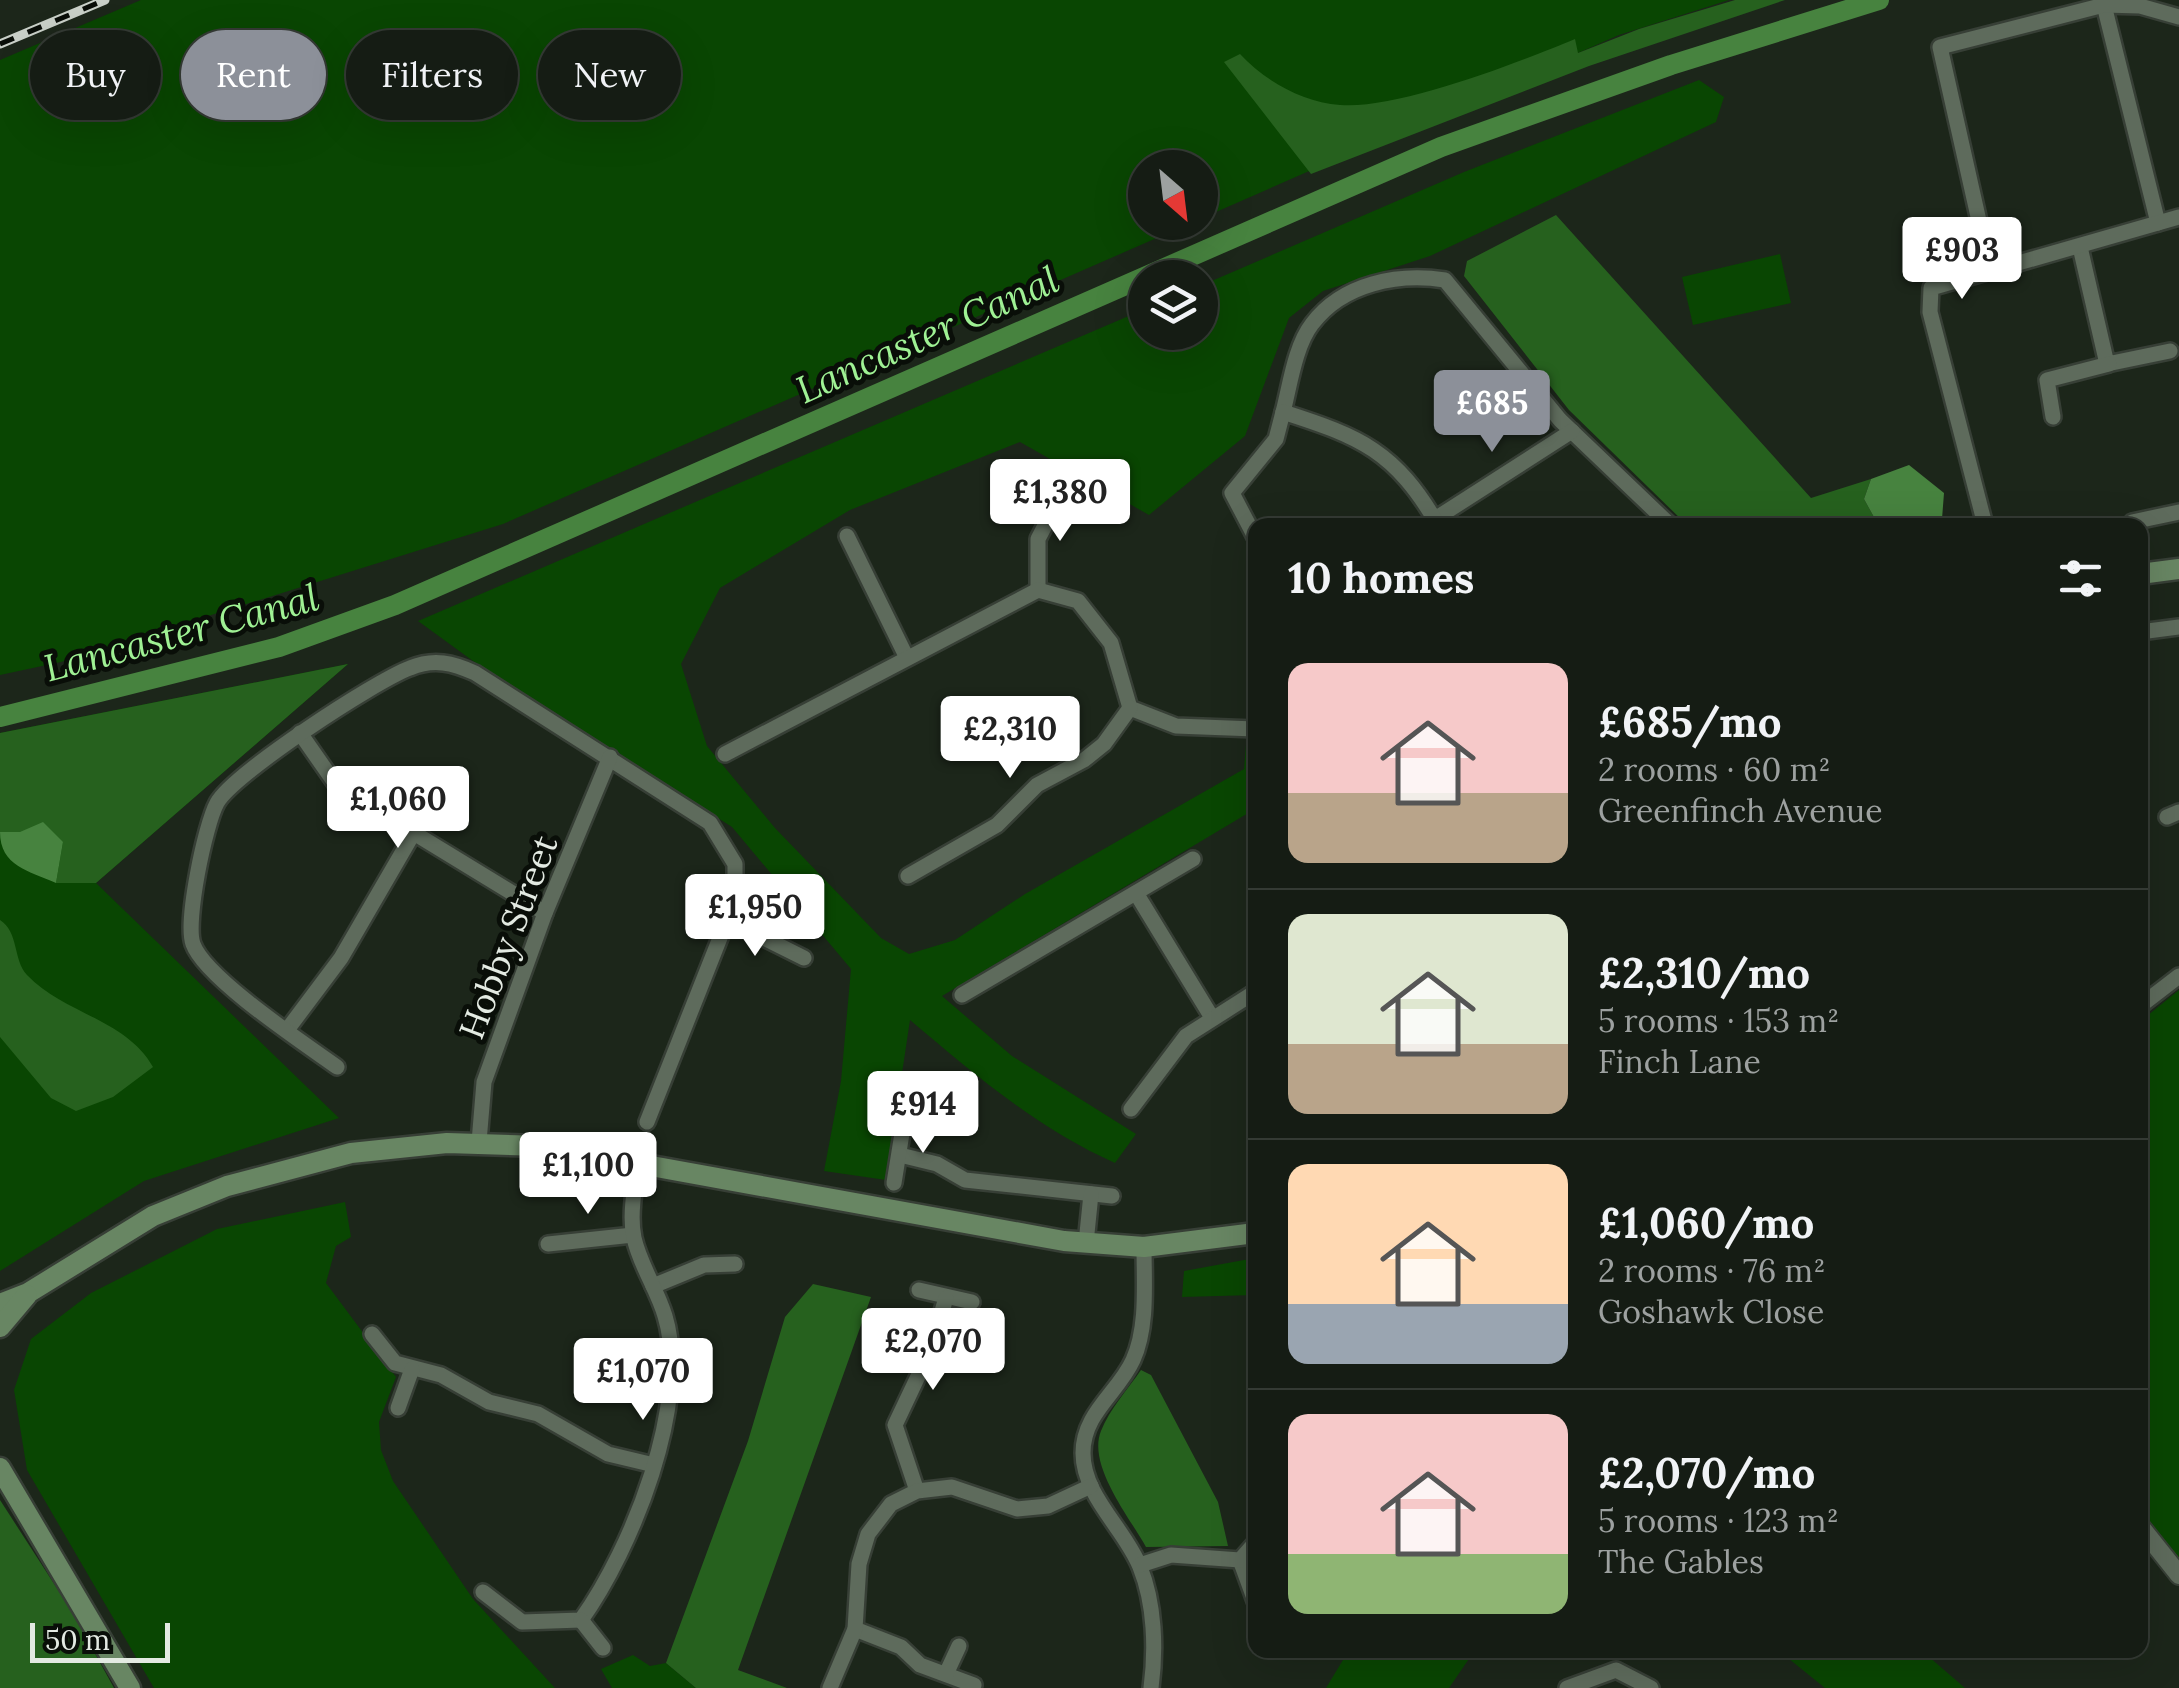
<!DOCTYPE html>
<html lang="en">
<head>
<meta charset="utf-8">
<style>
	:root { --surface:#151c14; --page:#1e251d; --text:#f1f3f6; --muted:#9da1a0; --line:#343a34; --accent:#8c9099 }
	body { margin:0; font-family:Lora,serif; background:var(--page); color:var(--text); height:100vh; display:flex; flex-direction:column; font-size:38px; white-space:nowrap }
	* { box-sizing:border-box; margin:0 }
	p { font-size:32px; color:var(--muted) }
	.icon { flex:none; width:55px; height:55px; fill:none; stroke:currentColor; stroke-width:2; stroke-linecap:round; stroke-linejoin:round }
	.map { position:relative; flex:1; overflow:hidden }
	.details { position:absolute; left:1248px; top:518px; width:900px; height:1140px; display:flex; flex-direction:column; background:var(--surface); border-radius:20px; box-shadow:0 10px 40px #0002,0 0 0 2px var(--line) }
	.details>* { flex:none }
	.hud { position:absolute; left:30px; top:30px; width:950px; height:90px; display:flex; gap:20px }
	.needle { width:65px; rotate:152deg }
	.fabs { position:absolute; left:1128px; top:150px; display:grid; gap:20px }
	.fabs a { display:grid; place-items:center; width:90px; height:90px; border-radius:50%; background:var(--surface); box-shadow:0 10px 40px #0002,0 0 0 2px var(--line); font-size:50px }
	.scale { position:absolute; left:30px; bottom:25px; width:140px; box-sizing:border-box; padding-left:10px; border:5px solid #e3eae2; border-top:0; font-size:28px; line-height:35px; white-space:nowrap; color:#e3eae2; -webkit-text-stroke:8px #090e08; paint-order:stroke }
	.price { position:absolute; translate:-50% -85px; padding:0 22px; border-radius:10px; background:#fff; color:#222; font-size:32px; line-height:65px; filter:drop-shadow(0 2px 5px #0008) }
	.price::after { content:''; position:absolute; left:50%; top:60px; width:30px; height:22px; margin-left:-15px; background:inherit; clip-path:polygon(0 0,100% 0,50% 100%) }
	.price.current { background:var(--accent); color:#fff }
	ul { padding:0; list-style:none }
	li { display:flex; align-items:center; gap:30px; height:250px; padding:0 40px }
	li+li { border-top:2px solid var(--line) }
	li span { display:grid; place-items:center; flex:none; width:280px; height:200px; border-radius:20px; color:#555 }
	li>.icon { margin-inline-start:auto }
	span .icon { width:120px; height:120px; fill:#fffc; stroke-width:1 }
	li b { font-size:42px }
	h2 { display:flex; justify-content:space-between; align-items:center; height:120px; padding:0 40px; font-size:42px }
	.pill { padding:0 35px; border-radius:45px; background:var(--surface); box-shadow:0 10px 40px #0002,0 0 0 2px var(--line); font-size:35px; line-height:90px }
	.pill.current { background:var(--accent); color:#fff }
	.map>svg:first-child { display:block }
	.green { fill:#094602 }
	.forest { fill:#26611e }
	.water { fill:#47833f }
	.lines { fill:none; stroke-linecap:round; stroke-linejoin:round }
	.canal { stroke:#47833f; stroke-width:20 }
	.minor-casing { stroke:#373f36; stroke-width:20 }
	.tertiary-casing { stroke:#373f36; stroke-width:22 }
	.secondary-casing { stroke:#373f36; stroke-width:25 }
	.minor { stroke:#5e6b5c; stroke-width:15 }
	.tertiary { stroke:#5e6b5c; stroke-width:18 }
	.secondary { stroke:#688663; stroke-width:20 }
	.rail-casing { stroke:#c9d0c8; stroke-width:9 }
	.rail { stroke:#090e08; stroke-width:5; stroke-dasharray:15; stroke-linecap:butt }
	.labels { text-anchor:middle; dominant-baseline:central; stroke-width:10; stroke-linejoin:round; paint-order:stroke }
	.street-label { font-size:35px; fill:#e3eae2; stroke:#090e08 }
	.water-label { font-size:38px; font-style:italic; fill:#9ff194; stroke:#090e08 }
</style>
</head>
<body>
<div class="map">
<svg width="2179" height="1688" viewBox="0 0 2179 1688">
	<rect width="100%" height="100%" fill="#1c261a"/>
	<!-- green -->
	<g class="green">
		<path d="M 141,0 L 1729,0 L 1619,35 L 1200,219 L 1200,168 L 1145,168 L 1145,222 L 1191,223 L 503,524 L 61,662 L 0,675 L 0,60 Z"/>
		<path d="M 1699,80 L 1724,97 L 1716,122 L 1430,256 L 1323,291 L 1289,318 L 1245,436 L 1149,515 L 1020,442 L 850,510 L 720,588 L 681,664 L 707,746 L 775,828 L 881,938 L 909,954 L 955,940 L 1025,894 L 1244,769 L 1246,745 L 1255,746 L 1255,809 L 942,996 L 1012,1056 L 1136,1134 L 1115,1163 C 1038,1129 974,1074 910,1020 L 886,1180 L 824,1171 L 841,1081 L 851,969 L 732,827 L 473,661 L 418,621 L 1145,309 L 1145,332 L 1200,332 L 1200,286 L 1464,172 Z"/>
		<path d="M 1780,254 L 1791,303 L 1693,325 L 1682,277 Z"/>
		<path d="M 348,664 L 96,883 L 339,1118 L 144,1181 L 0,1271 L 0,733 Z"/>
		<path d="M 2179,990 L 2179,1560 L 2140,1512 L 2140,1030 L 2147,1016 Z"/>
		<path d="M 345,1202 L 351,1237 L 336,1246 L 326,1283 L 396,1377 L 379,1422 L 381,1450 L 393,1481 L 473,1599 L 555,1688 L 154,1688 L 27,1470 L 14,1390 L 31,1339 L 91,1293 L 217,1229 Z"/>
		<path d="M 1255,1258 L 1255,1295 L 1182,1297 L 1184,1271 Z"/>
		<path d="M 1349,1650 L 1475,1650 L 1449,1688 L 1326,1688 Z"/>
		<path d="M 1778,1650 L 1921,1650 L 1965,1688 L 1825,1688 Z"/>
		<path d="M 633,1655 L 650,1666 L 666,1663 L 696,1688 L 612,1688 L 601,1669 Z"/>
	</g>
	<!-- forest -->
	<g class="forest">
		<path d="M 1735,0 L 1785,0 L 1589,66 L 1311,174 L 1224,62 L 1240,54 C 1265,81 1302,102 1340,105 C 1397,110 1520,62 1575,39 L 1578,53 L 1639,29 Z"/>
		<path d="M 1556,215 L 1811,498 L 1871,479 L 1864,499 L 1875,519 L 1873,525 L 1687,525 L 1569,410 L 1464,276 L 1467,261 Z"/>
		<path d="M 348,664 L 96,883 L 56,883 L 63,842 L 0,832 L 0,733 Z"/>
		<path d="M 0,920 C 19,932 13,960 27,975 C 64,1014 126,1019 153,1067 L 113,1097 L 76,1111 L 51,1098 L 0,1037 Z"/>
		<path d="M 813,1284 L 871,1297 L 738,1670 L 787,1688 L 696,1688 L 666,1663 L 748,1441 L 785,1317 Z"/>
		<path d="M 1141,1370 L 1151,1375 L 1218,1502 L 1228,1546 L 1146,1547 C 1130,1518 1087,1465 1101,1431 C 1109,1410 1128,1389 1141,1370 Z"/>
		<path d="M 0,1500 L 71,1610 L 114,1688 L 0,1688 Z"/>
	</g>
	<!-- water -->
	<g class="water">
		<path d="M 1909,465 L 1944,493 L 1942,519 L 1934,525 L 1873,525 L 1875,519 L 1864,499 L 1871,479 Z"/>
		<path d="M 43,822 L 63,842 L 56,883 C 29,871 0,866 0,832 L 20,832 Z"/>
	</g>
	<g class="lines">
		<!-- canal -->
		<path class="canal" d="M 0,717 L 279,647 L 395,605 L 1441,147 L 1671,65 L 1879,0"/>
		<defs>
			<g id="minor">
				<path d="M 2104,5 L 2158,223"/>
				<path d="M 2080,247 L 2107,364 L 2170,351"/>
				<path d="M 1990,270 L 1940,47 L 2104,5 L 2140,6 L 2179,17"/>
				<path d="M 1283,412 C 1290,385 1295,346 1312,324 C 1343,283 1398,273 1445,280 L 1560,420 L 1670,525"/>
				<path d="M 2053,417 L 2047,380 L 2109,364"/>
				<path d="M 1435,519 L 1572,431"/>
				<path d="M 2132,522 L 2179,512"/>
				<path d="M 1985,525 L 1930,312 L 1931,288 L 2179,217"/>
				<path d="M 847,536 L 906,656"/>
				<path d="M 1255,537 L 1232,493 L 1276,439 L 1283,412 C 1361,437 1395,451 1438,525"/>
				<path d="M 1038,590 L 1038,539 L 1061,495"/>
				<path d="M 2140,632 L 2179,627"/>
				<path d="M 300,733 L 337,786 L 545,913"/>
				<path d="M 725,754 L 1038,590 L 1078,601 L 1111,643 L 1130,708 L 1176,726 L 1255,729"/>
				<path d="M 2167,817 L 2179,812"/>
				<path d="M 908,876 L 997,825 L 1037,785 L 1084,760 L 1104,744 L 1130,708"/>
				<path d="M 1136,893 L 1211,1016"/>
				<path d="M 726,919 L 804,958"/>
				<path d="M 962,995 L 1193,859"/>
				<path d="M 2140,1006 L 2179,976"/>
				<path d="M 287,1030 L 341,958 L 413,834"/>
				<path d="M 337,1067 C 305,1044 205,978 193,944 C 185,922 205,825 217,803 C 233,774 375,681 410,668 C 434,658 453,663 475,673 L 710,823 L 735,864 L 735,900 L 647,1122"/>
				<path d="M 1131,1109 L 1186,1036 L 1255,992"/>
				<path d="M 479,1142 L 484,1082 L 545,913 L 610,757"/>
				<path d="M 900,1155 L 937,1164 L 965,1180 L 1112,1196"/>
				<path d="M 894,1183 L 904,1121"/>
				<path d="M 1086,1243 L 1091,1194"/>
				<path d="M 548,1244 L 633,1235"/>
				<path d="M 1144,1247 C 1144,1283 1148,1327 1133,1360 C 1118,1393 1083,1413 1083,1453 C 1083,1496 1125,1529 1140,1567 C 1155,1604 1156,1650 1151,1688"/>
				<path d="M 653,1286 L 704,1265 L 735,1264"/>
				<path d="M 919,1290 L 972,1302"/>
				<path d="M 372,1334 L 395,1363 L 441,1375 L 489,1402 L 538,1414 L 608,1454 L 654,1465"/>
				<path d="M 398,1408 L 412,1369"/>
				<path d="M 917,1491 L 895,1425 L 930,1351 L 946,1298"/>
				<path d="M 1240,1560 L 1255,1601"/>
				<path d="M 1140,1565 L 1171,1555 L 1240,1560 L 1255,1543"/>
				<path d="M 483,1592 L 522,1622 L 581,1620 C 632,1549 691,1402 665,1316 C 657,1289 640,1265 634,1238 C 629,1214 635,1185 639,1161"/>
				<path d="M 581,1620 L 603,1648"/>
				<path d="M 855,1629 L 901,1647 L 920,1665 L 974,1685"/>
				<path d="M 946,1674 L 959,1646"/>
				<path d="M 830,1688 L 855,1629 L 859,1564 L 868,1534 L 891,1504 L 917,1491 L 952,1487 L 1017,1509 L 1048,1506 L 1091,1486"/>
				<path d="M 1567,1688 L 1616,1670 L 1651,1688"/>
			</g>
			<path id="tertiary" d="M 2140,1526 L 2179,1575"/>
			<g id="secondary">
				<path d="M 2140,574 L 2179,569"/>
				<path d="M 0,1304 L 28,1293 L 153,1216 L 227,1186 L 351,1153 L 447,1143 L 541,1146 L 1064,1241 L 1144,1247 L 1255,1233"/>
				<path d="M 0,1327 L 27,1295"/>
				<path d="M 0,1468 L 130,1688"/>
			</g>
		</defs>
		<!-- minor casing -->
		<use href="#minor" class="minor-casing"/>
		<!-- tertiary casing -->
		<use href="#tertiary" class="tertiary-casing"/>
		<!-- secondary casing -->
		<use href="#secondary" class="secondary-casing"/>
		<!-- minor -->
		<use href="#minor" class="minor"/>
		<!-- tertiary -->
		<use href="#tertiary" class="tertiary"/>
		<!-- secondary -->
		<use href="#secondary" class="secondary"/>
		<defs>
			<path id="rail" d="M 0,44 L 105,0"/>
		</defs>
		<!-- rail casing -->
		<use href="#rail" class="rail-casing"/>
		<!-- rail -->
		<use href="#rail" class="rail"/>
	</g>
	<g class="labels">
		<!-- street labels -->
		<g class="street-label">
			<text transform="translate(508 937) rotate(-69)">Hobby Street</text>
		</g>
		<!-- water labels -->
		<g class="water-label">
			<text transform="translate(927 334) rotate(-24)">Lancaster Canal</text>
			<text transform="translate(181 632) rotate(-15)">Lancaster Canal</text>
		</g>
	</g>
</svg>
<div class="fabs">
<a><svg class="needle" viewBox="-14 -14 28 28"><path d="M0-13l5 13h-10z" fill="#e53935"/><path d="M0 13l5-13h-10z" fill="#9da1a0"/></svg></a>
<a><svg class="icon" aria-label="layers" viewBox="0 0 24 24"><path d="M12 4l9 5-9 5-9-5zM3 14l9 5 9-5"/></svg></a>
</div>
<div class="scale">50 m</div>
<b class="price" style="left:1962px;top:302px">£903</b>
<b class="price current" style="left:1492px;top:455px">£685</b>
<b class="price" style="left:1060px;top:544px">£1,380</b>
<b class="price" style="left:1010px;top:781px">£2,310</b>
<b class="price" style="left:398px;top:851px">£1,060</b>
<b class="price" style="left:755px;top:959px">£1,950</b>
<b class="price" style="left:923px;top:1156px">£914</b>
<b class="price" style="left:588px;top:1217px">£1,100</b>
<b class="price" style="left:933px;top:1393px">£2,070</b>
<b class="price" style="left:643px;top:1423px">£1,070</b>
<div class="hud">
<a class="pill">Buy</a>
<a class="pill current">Rent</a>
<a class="pill">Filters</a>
<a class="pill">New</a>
</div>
<section class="details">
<h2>10 homes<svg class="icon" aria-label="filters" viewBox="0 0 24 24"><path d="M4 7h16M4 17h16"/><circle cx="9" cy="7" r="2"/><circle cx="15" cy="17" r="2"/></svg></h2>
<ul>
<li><span style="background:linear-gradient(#f6c9c9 65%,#b9a48a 0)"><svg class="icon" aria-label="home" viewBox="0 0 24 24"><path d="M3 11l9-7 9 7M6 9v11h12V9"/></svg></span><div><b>£685/mo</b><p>2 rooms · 60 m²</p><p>Greenfinch Avenue</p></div></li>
<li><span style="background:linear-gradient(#dfe7d0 65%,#b9a48a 0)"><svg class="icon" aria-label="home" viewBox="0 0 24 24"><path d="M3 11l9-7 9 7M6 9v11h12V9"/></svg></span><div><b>£2,310/mo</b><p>5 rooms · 153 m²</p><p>Finch Lane</p></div></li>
<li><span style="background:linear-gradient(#ffd9b3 70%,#9aa5b1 0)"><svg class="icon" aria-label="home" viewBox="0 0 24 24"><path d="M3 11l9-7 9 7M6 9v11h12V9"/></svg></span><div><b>£1,060/mo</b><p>2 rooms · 76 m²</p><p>Goshawk Close</p></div></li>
<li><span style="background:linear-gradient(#f6c9c9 70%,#8fb573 0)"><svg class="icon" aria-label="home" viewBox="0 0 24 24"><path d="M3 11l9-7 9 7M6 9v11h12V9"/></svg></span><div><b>£2,070/mo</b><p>5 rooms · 123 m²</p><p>The Gables</p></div></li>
</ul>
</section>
</div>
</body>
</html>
